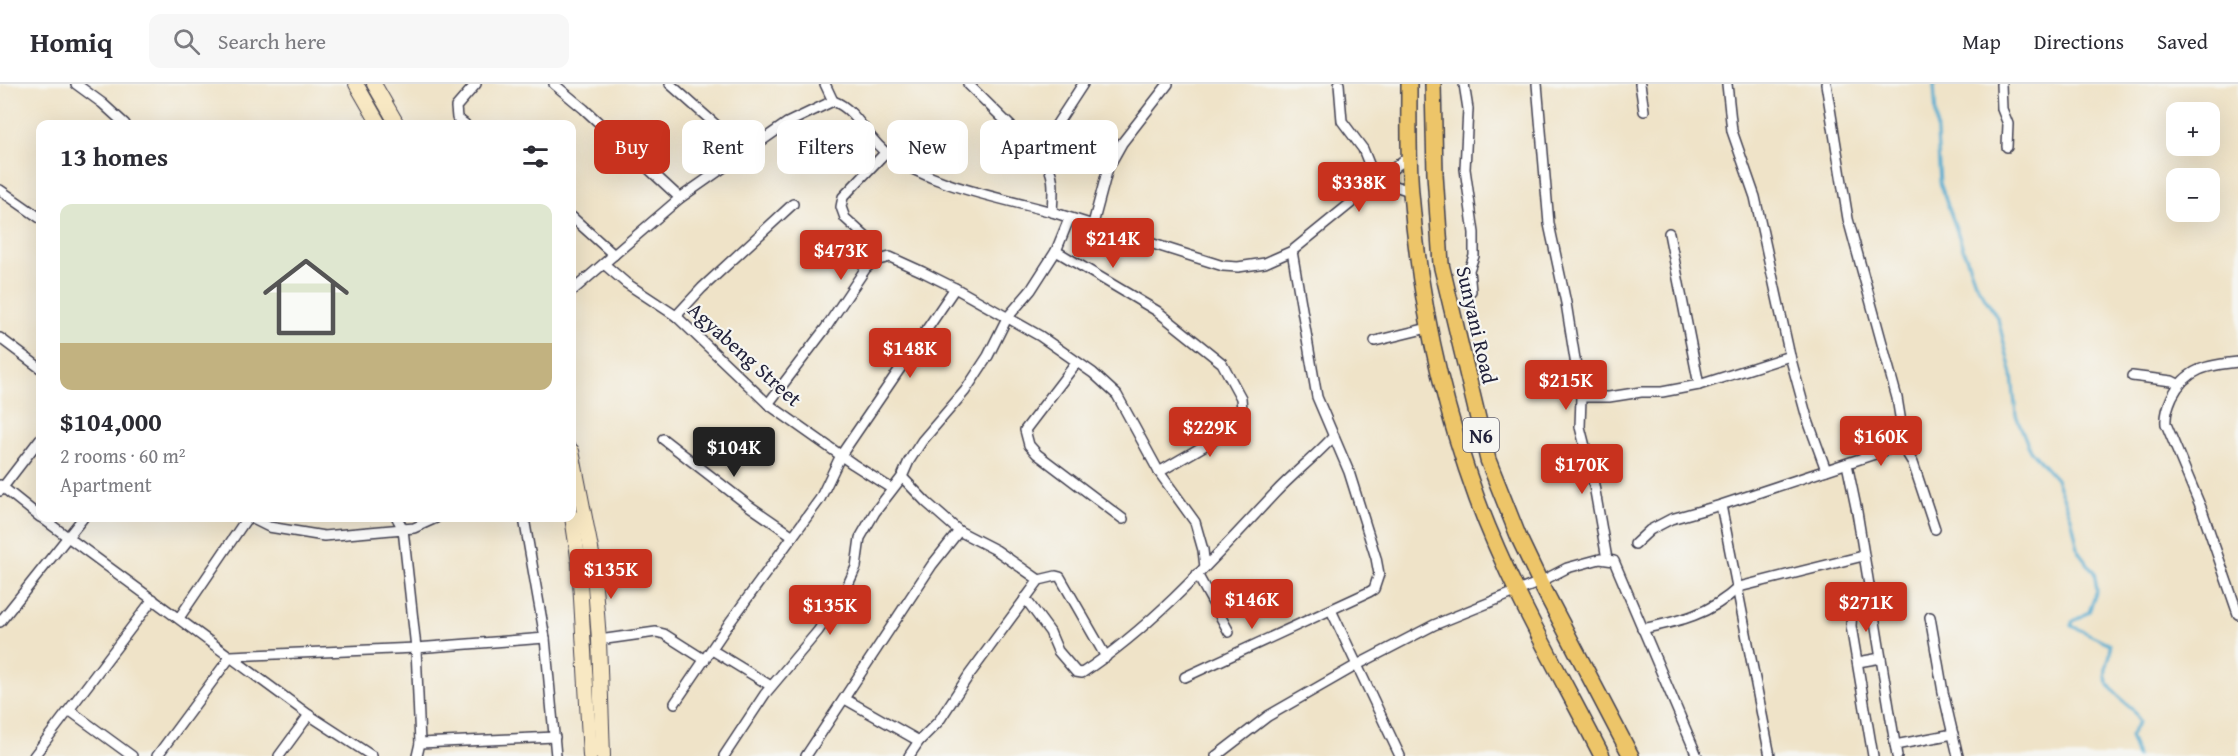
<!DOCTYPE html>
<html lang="en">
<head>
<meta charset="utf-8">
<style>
	:root { --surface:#fff; --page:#f7f7f7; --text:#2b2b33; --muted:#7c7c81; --line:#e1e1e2; --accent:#c8321e }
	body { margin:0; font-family:"Gentium Book Plus",serif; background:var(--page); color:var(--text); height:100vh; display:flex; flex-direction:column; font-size:22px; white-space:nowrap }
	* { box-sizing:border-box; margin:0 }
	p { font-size:20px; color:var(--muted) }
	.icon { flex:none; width:33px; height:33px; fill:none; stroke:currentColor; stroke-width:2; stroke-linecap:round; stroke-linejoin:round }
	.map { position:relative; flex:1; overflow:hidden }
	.details { position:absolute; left:36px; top:36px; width:540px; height:402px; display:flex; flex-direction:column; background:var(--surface); border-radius:12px; box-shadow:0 6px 24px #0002 }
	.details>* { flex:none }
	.guide { position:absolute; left:594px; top:36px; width:570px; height:54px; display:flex; gap:12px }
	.tools { position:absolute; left:2166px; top:18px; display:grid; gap:12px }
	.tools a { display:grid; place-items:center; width:54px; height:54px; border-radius:12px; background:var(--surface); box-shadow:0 6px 24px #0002; font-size:30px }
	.price { position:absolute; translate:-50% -51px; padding:0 14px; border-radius:6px; background:var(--accent); color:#fff; font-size:20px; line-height:39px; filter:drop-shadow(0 2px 3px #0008) }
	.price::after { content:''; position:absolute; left:50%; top:36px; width:18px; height:14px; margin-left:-9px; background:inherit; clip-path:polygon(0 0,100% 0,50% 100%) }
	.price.on { background:#222; color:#fff }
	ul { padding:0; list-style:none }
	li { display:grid; align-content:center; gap:12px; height:318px; padding:0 24px }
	li span { display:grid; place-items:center; height:186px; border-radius:12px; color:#555 }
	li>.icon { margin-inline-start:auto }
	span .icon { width:108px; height:108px; fill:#fffc; stroke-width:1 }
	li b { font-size:26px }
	h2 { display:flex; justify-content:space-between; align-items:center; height:72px; padding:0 24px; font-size:26px }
	.pill { padding:0 21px; border-radius:12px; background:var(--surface); box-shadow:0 6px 24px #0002; font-size:21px; line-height:54px }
	.pill.on { background:var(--accent); color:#fff }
	header { display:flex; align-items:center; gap:36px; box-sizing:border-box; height:84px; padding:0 30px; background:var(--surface); border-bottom:2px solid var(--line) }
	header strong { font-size:28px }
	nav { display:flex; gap:33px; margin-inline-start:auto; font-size:21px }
	.search { width:420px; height:54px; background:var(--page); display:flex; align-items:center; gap:15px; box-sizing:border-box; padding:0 21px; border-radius:12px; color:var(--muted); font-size:22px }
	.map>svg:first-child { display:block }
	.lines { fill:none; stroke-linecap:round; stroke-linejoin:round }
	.stream { stroke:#53abd0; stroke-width:3 }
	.street-casing { stroke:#413f50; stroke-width:12 }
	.secondary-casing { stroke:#413f50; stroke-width:16 }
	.primary-casing { stroke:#413f50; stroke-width:18 }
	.street { stroke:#fff; stroke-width:9 }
	.secondary { stroke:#f8e8c3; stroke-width:14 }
	.primary { stroke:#edc569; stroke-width:15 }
	.labels { text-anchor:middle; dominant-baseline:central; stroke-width:4.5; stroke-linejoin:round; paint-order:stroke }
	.shield { fill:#f6f6f2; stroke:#626272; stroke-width:1.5 }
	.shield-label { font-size:20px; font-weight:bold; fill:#22223b }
	.street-label { font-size:21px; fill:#22223b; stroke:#f6f6f2 }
</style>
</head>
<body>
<header>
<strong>Homiq</strong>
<div class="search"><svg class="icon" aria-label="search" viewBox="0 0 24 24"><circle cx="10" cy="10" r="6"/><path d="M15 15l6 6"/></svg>Search here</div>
<nav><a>Map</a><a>Directions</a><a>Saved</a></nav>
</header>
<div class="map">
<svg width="2238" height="672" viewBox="0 0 2238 672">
	<rect width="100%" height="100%" fill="#f6f6f2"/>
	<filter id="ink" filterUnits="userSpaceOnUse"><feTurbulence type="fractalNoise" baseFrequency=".0167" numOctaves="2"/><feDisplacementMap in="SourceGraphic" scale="12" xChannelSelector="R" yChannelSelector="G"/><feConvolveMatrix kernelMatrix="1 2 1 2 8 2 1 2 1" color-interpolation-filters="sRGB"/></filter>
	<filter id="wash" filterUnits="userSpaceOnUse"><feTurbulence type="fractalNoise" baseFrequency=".008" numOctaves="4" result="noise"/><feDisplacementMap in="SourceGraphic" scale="24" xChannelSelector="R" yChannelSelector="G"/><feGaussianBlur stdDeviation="1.35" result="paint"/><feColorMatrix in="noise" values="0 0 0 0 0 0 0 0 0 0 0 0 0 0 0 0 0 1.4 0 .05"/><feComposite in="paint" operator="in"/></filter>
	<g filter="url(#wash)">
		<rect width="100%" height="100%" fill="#efe3c8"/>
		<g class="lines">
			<!-- stream -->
			<path class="stream" d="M 1934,0 L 1940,99 L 1975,198 L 1998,235 L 2012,291 L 2016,331 L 2030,366 L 2056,395 L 2071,433 L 2079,468 L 2094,488 L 2097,506 L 2089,528 L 2072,538 L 2072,542 L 2110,560 C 2113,576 2103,581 2106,593 C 2109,610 2134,620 2139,638 L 2130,652 L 2137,672"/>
		</g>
	</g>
	<g filter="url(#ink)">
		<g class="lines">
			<defs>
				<g id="street">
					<path d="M 76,0 L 102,19 L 125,40"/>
					<path d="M 554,0 L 584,25 L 680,114"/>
					<path d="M 670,0 L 716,41 L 736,74"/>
					<path d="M 825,0 L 833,17"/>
					<path d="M 968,0 L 1044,75 C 1056,92 1053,108 1052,128"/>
					<path d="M 1339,0 L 1342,37 L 1363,65 L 1371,85 L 1379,97 L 1410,107"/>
					<path d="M 1464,0 L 1468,25 L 1465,85 L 1474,149 L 1474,172 L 1469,186 L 1471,207"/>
					<path d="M 1537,0 L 1549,140 L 1566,219 L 1581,313 L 1580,343 L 1592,390 L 1607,475"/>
					<path d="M 1640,0 L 1644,27"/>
					<path d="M 1727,0 L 1732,47 L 1755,113 L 1790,272 L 1807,334 L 1826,386"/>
					<path d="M 1826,0 L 1848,135 L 1897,314 L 1904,357 L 1902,361 L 1913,379 L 1935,445"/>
					<path d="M 2001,0 L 2002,25 L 2008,40 L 2007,63"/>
					<path d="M 465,40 L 457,34 L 456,23 L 476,0"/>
					<path d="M 1038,69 L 1083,0"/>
					<path d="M 0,106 L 40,134"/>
					<path d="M 572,133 L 614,171"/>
					<path d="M 1093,140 L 1108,84 L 1122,59 L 1168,0"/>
					<path d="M 1669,149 L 1699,301"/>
					<path d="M 868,155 L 845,134 L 841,123 L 843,113 L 885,69"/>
					<path d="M 1056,167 L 1157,227 L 1222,279 L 1241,314 L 1243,338 L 1240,341 L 1159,388"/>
					<path d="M 604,180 L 626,199 L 676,232 L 768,320 L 853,380 L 892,405"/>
					<path d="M 572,207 L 680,114 L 787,39 L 833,17 C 858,26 867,56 888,70 C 934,103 998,113 1052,128 L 1223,182 L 1238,183 L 1265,179 L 1292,167 L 1410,71"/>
					<path d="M 676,232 L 702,204 L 793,120"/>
					<path d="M 0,254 L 40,284"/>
					<path d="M 1375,257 L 1428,244"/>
					<path d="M 1077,278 L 1025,346 L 1029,361 L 1037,370 L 1123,435"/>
					<path d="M 2238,278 C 2209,281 2186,284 2172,313 C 2168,322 2165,330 2166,340 L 2202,426 L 2238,530"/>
					<path d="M 2132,292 L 2172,297 L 2178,300"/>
					<path d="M 1581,313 L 1609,313 L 1641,308 L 1662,308 L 1699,301 L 1790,272"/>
					<path d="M 768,320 L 825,245 L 866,184 L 875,177 L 890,173 L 923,188 L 955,204 L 1040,252 L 1093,289 L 1117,311 L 1159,388 L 1195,438 L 1203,466 L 1205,483"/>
					<path d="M 663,355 L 748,421 L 793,452"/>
					<path d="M 1847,380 L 1857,428 L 1897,672"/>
					<path d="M 902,393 L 926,418 L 959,447 L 996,466 L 1039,496"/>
					<path d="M 0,401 L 40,433"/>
					<path d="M 0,407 L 40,355"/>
					<path d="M 1721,421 L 1770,672"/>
					<path d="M 42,434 L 309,631 L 372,672"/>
					<path d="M 251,434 L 269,443 L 324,452 L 403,445 L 416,564 L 420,659 L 417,672"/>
					<path d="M 397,434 L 403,445 L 414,444 L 436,434"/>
					<path d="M 524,434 L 545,554 L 556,672"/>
					<path d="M 1635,460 L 1650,446 L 1671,435 L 1721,421 L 1902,361"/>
					<path d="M 1197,490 L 1229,548"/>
					<path d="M 1025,514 L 1050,548 L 1058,567 L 1076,588 L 1082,589 C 1155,541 1215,473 1275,409 C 1294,389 1316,372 1334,352"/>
					<path d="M 1871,516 L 1862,518 L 1852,525 L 1851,542 L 1873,672"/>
					<path d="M 1331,526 L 1400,672"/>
					<path d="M 1930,533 L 1943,608 L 1958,672"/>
					<path d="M 179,534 L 247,434"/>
					<path d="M 0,538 L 83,434"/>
					<path d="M 1642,545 C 1680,537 1709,531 1739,503 L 1863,472"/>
					<path d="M 599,556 L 656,548 L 664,550 L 705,576"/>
					<path d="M 712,566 L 771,602"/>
					<path d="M 1858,578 L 1881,574"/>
					<path d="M 1185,593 L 1369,508 L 1374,505 L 1379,490 L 1376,474 L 1349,388 L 1317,313 L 1292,167"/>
					<path d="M 845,615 L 919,657"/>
					<path d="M 675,619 L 730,538 L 820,415 L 841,371 L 955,204"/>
					<path d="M 69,626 L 132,672"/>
					<path d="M 420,659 L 555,653"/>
					<path d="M 1895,661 L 1953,650"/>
					<path d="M 34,672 L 153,515"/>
					<path d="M 157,672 L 231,572 L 416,564 L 545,554"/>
					<path d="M 279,672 L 309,631"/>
					<path d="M 724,672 L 765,610 L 818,547 L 846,505 L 856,483 L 860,454 L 875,428 L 902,393 L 909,377 L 922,357 L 965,307 L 988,272 L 1007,234 L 1031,206 L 1056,167 L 1069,135"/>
					<path d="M 806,672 L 932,481 L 959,447"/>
					<path d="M 909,672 L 919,657 L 939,637 L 969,591 L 1039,496 L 1056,492 L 1060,493 L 1106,573"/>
					<path d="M 1216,672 L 1268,632 L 1357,581 L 1434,541 L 1540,498 L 1567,484 L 1600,475 L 1614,477 L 1697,672"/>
				</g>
				<g id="secondary">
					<path d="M 356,0 L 379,40"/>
					<path d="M 374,0 L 397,40"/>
					<path d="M 572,367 L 593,475 L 599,556 L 603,672"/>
					<path d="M 572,433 L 579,479 L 590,672"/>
				</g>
				<g id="primary">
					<path d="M 1409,0 C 1409,36 1408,73 1411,109 C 1419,214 1441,316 1477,415 C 1510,504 1559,588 1602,672"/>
					<path d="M 1433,0 L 1435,90 L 1441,180 L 1488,376 L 1519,454 L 1540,498 L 1631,672"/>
				</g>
			</defs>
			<!-- street casing -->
			<use href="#street" class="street-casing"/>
			<!-- secondary casing -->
			<use href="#secondary" class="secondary-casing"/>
			<!-- primary casing -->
			<use href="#primary" class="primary-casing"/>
			<!-- street -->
			<use href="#street" class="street"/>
			<!-- secondary -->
			<use href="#secondary" class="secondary"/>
			<!-- primary -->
			<use href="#primary" class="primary"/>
		</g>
	</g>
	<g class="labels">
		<!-- shield labels -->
		<rect class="shield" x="1463" y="334" width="36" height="34" rx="4.5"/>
		<g class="shield-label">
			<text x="1481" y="351">N6</text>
		</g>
		<!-- street labels -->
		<g class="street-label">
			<text transform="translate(1477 241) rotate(77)">Sunyani Road</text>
			<text transform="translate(745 270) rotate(42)">Agyabeng Street</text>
		</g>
	</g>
</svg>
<div class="tools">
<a>+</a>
<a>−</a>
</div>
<b class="price" style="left:1359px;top:129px">$338K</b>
<b class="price" style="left:1113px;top:185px">$214K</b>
<b class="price" style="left:841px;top:197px">$473K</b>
<b class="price" style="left:910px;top:295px">$148K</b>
<b class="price" style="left:1566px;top:327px">$215K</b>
<b class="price" style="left:1210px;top:374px">$229K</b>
<b class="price" style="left:1881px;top:383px">$160K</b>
<b class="price on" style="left:734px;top:394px">$104K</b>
<b class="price" style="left:1582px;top:411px">$170K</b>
<b class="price" style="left:611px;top:516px">$135K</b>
<b class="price" style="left:1252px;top:546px">$146K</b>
<b class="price" style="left:1866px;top:549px">$271K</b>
<b class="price" style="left:830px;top:552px">$135K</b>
<div class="guide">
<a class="pill on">Buy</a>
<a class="pill">Rent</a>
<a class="pill">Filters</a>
<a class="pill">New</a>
<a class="pill">Apartment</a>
</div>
<section class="details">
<h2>13 homes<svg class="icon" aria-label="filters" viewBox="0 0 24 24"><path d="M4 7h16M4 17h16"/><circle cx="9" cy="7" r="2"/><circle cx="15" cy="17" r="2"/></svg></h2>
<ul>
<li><span style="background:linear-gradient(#dfe7d0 75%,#c2b280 0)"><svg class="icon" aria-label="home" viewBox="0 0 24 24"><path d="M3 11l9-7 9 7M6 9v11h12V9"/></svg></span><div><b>$104,000</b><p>2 rooms · 60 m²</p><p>Apartment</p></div></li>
</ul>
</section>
</div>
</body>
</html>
